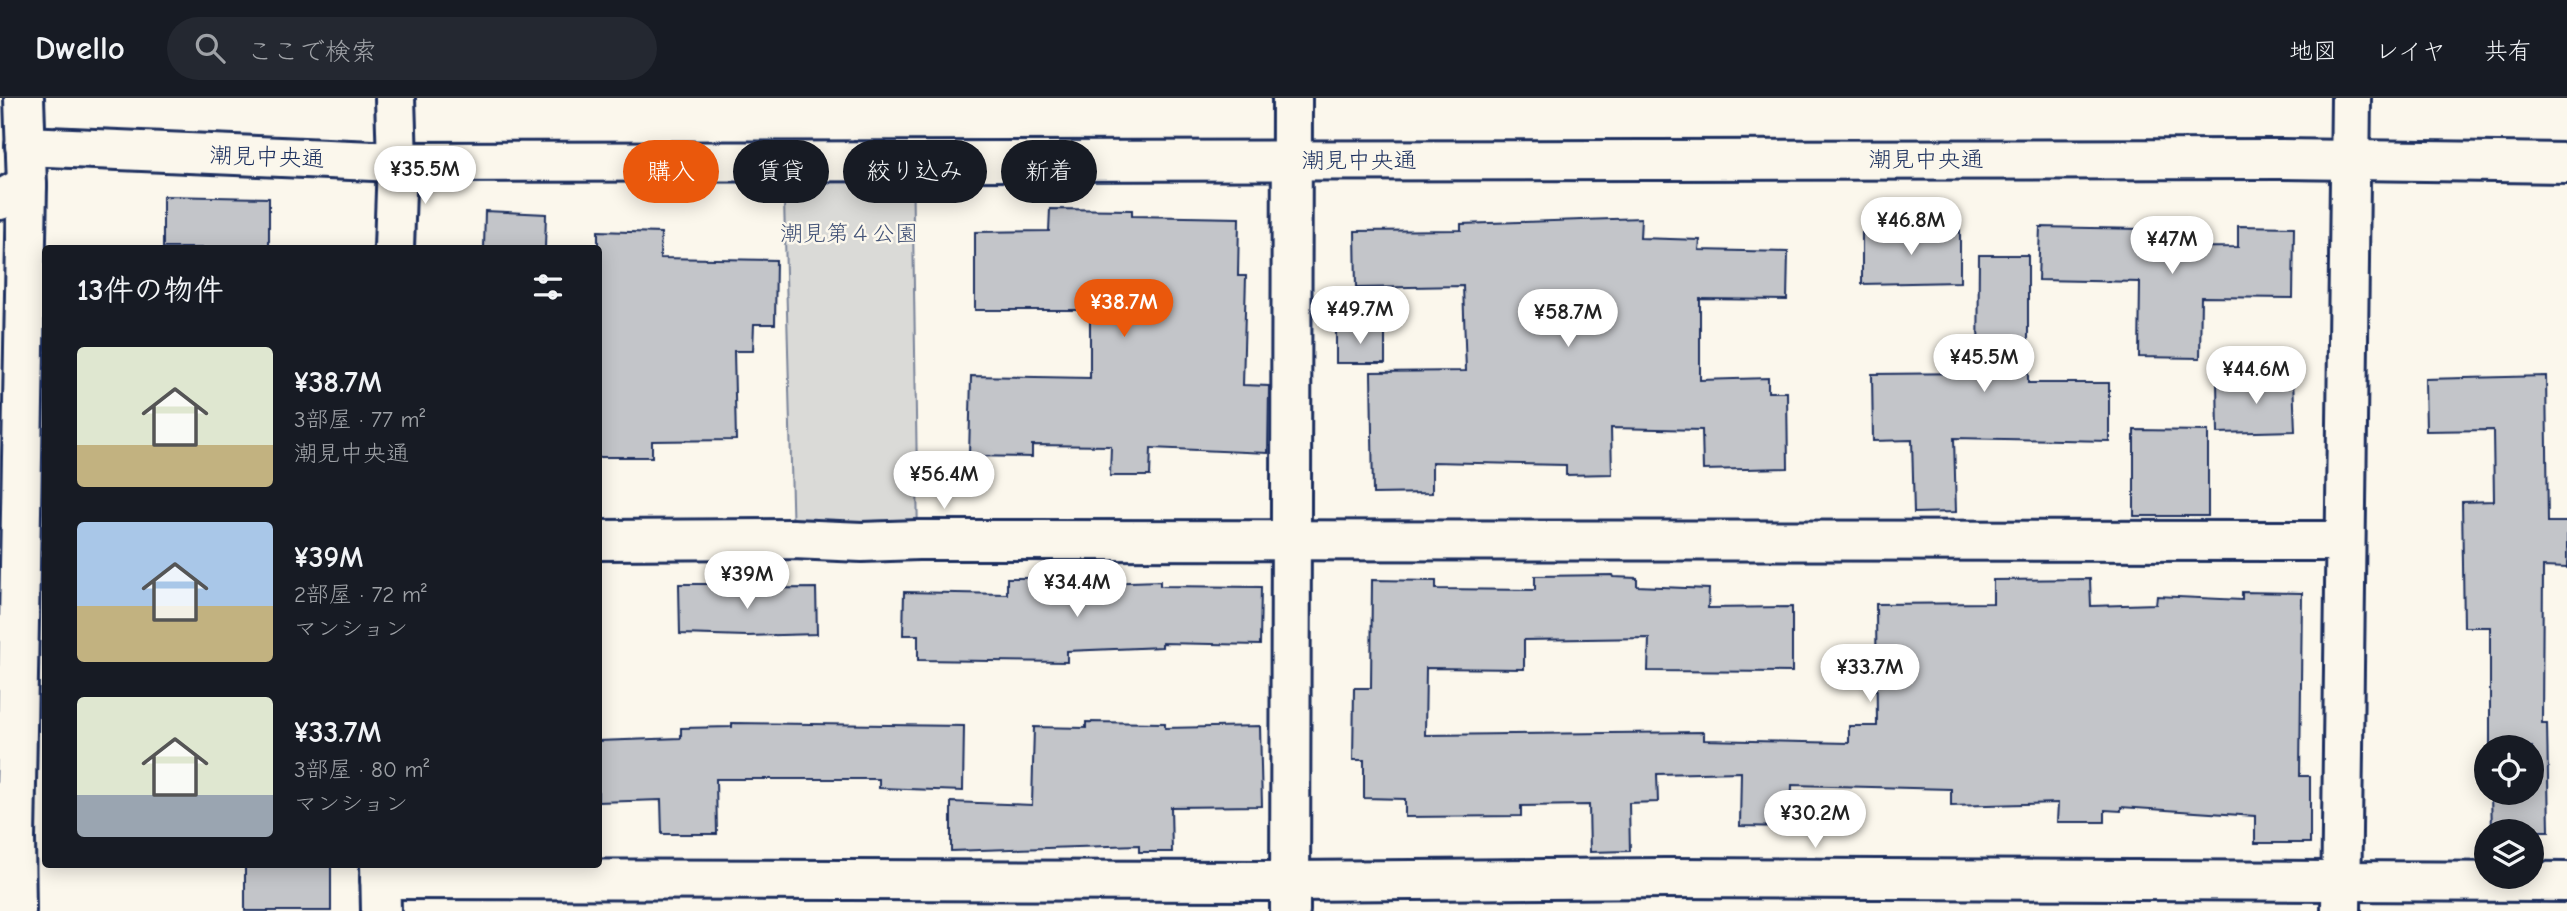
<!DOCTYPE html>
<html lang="ja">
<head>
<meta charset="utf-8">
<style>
	:root { --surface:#171b24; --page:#242831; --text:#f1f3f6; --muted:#9ea1a6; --line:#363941; --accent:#ea580c }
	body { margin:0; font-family:"Comic Neue","Klee One",sans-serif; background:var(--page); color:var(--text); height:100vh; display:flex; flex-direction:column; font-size:26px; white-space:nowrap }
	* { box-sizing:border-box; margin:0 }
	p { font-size:23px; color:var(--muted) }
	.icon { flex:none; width:38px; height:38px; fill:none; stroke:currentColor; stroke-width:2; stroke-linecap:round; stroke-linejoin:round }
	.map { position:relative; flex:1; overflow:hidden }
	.details { position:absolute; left:42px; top:147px; width:560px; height:623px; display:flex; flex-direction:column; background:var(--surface); border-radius:7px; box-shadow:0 4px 18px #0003 }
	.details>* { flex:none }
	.hud { position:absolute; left:623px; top:42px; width:665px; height:63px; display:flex; gap:14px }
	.buttons { position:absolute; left:2474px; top:637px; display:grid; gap:14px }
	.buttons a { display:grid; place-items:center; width:70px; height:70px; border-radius:50%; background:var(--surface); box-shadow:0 4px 18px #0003; font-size:35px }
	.price { position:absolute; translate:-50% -60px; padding:0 16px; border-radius:24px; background:#fff; color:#222; font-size:23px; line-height:46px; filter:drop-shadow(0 2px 4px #0008) }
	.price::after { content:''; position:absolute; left:50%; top:42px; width:21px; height:16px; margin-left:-10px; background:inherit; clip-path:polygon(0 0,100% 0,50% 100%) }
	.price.selected { background:var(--accent); color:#fff }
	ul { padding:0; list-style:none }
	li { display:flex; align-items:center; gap:21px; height:175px; padding:0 35px }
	li span { display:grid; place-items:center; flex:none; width:196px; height:140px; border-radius:7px; color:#555 }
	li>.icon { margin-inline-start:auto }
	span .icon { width:84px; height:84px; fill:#fffc; stroke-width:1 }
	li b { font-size:30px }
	h2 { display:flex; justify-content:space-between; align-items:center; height:84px; padding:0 35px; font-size:30px }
	.chip { padding:0 24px; border-radius:32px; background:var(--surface); box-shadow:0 4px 18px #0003; font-size:24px; line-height:63px }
	.chip.selected { background:var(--accent); color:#fff }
	header { display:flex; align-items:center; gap:42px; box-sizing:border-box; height:98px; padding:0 35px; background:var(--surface); border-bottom:2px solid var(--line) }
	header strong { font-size:33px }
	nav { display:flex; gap:38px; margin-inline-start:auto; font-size:24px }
	.search { width:490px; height:63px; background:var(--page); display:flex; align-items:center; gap:18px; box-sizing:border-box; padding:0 24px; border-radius:38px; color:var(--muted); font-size:26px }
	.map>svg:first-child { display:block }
	.green { fill:#dadad7; stroke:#7a849a; stroke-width:2 }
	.building { fill:#c3c5c9; stroke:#1b2f5e; stroke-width:2 }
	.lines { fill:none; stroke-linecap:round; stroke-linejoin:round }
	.street-casing { stroke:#1b2f5e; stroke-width:44 }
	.secondary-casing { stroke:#1b2f5e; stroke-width:44 }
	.street { stroke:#fbf7ec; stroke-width:38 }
	.secondary { stroke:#fbf7ec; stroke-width:38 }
	.labels { text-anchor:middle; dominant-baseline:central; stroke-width:5; stroke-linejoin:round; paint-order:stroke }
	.street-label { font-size:23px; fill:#1b2f5e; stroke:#fbf7ec }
	.park-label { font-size:23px; fill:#415176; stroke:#fbf7ec }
</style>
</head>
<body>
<header>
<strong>Dwello</strong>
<div class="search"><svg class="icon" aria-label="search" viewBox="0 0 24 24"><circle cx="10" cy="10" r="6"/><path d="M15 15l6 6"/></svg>ここで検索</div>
<nav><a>地図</a><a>レイヤ</a><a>共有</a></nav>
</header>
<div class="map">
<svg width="2567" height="813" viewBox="0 0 2567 813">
	<rect width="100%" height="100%" fill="#fbf7ec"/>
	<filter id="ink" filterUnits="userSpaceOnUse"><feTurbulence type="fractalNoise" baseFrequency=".0143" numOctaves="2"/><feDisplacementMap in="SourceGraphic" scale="14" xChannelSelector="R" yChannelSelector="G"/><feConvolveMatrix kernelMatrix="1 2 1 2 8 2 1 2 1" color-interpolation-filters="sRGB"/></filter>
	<g filter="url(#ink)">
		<!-- green -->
		<path class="green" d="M 783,63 L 912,63 L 918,442 L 793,441 Z"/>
		<!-- building -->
		<g class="building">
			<path d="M 163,98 L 269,100 L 269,150 L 163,150 Z"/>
			<path d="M 1050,111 L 1132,112 L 1132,118 L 1239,120 L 1238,178 L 1246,178 L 1243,287 L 1269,288 L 1268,355 L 1151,350 L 1150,378 L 1110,378 L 1111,348 L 1032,347 L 1032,359 L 969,358 L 971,278 L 1090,280 L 1090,212 L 975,212 L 975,134 L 1049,133 Z"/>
			<path d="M 485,113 L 546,116 L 545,150 L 484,150 Z"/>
			<path d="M 1641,120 L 1640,140 L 1700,142 L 1699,152 L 1788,154 L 1787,202 L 1700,201 L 1700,282 L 1768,280 L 1768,294 L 1787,294 L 1788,370 L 1703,372 L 1702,332 L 1611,330 L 1612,376 L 1566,377 L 1566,367 L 1432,364 L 1432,395 L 1373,396 L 1371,274 L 1466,273 L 1463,188 L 1356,190 L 1355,133 L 1461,132 L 1461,126 Z"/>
			<path d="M 2238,128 L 2294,129 L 2293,200 L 2201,199 L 2200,260 L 2139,259 L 2140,184 L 2038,182 L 2040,129 L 2142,131 L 2142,150 L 2238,149 Z"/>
			<path d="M 1960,132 L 1960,184 L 1862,186 L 1862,135 Z"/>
			<path d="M 598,133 L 661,135 L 660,160 L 776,162 L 775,226 L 754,226 L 753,253 L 734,253 L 736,342 L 652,343 L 652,359 L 598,359 Z"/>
			<path d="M 1979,157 L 2028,157 L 2028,285 L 2109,285 L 2109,343 L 1954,340 L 1956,414 L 1914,415 L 1912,342 L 1873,343 L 1872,276 L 1978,275 Z"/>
			<path d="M 1336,230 L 1385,231 L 1385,265 L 1336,265 Z"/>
			<path d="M 2546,278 L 2548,424 L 2567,424 L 2567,470 L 2543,469 L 2542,625 L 2547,625 L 2549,733 L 2492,733 L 2491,695 L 2532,695 L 2532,649 L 2490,649 L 2490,529 L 2464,529 L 2462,404 L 2494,403 L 2493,332 L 2426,333 L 2425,281 Z"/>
			<path d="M 2293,281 L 2295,333 L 2218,335 L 2217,283 Z"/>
			<path d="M 2134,332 L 2208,333 L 2208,418 L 2134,418 Z"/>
			<path d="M 1612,477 L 1613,479 L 1637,480 L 1637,488 L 1709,491 L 1708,510 L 1792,509 L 1792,574 L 1648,573 L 1649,540 L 1524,542 L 1524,571 L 1426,570 L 1425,637 L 1704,634 L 1704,642 L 1849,645 L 1849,628 L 1877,628 L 1876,506 L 1993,505 L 1993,482 L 2090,481 L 2091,508 L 2156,506 L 2157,498 L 2242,502 L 2242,494 L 2302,495 L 2300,678 L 2310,678 L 2310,745 L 2255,745 L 2255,718 L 2121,709 L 2121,713 L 2105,712 L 2105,724 L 2057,724 L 2058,705 L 1951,708 L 1951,691 L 1792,687 L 1791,729 L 1740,728 L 1741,674 L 1657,676 L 1658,704 L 1629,705 L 1630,753 L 1590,754 L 1589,707 L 1521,708 L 1521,718 L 1405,719 L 1405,701 L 1364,700 L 1364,662 L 1353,662 L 1354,590 L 1371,590 L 1372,482 L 1436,483 L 1436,491 L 1535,492 L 1535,478 Z"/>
			<path d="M 1007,480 L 1068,480 L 1068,486 L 1160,483 L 1160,488 L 1261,489 L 1260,547 L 1162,545 L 1162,549 L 1067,553 L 1067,564 L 918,562 L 918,537 L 903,537 L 904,494 L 1007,496 Z"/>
			<path d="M 679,486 L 715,486 L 714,491 L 816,490 L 817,536 L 747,538 L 680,536 Z"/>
			<path d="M 1086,624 L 1165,625 L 1165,630 L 1260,628 L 1262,708 L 1171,709 L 1172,754 L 1139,754 L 1139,747 L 951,753 L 951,704 L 1032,707 L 1034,629 L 1086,630 Z"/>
			<path d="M 732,625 L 964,628 L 963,693 L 879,690 L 879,681 L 716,681 L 717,736 L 662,736 L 661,702 L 598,704 L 598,643 L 681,640 L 681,630 L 732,629 Z"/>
			<rect x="245" y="766" width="86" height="47"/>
		</g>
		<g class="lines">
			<defs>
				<g id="street">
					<path d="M 0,102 L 27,87"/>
					<path d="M 394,150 L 397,64 L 395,0"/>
					<path d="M 598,442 L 793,441 L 862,444 L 918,442 L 2345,443"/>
					<path d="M 380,766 L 381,813"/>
					<path d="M 380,781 L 1289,783 L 1666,780 L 2567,784"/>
					<path d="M 1290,813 L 1292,0"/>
				</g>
				<g id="secondary">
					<path d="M 25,48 L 397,64 L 2282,61 L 2567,65"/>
					<path d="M 16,813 L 15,741 L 27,87 L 24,0"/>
					<path d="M 2341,813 L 2351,0"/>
				</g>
			</defs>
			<!-- street casing -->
			<use href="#street" class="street-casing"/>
			<!-- secondary casing -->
			<use href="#secondary" class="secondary-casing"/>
			<!-- street -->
			<use href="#street" class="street"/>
			<!-- secondary -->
			<use href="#secondary" class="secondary"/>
		</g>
	</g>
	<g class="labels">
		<!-- street labels -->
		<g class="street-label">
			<text transform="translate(267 59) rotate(2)">潮見中央通</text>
			<text x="1926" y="61">潮見中央通</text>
			<text x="1359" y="62">潮見中央通</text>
		</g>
		<!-- park labels -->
		<g class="park-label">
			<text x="849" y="135">潮見第４公園</text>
		</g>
	</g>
</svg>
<div class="buttons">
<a><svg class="icon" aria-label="locate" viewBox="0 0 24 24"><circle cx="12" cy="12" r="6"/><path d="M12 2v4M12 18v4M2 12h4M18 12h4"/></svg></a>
<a><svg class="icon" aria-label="layers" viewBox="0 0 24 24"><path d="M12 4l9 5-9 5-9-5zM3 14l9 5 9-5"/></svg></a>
</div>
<b class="price" style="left:425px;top:108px">¥35.5M</b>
<b class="price" style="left:1911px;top:159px">¥46.8M</b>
<b class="price" style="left:2172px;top:178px">¥47M</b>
<b class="price selected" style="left:1124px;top:241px">¥38.7M</b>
<b class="price" style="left:1360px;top:248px">¥49.7M</b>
<b class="price" style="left:1568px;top:251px">¥58.7M</b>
<b class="price" style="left:1984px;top:296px">¥45.5M</b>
<b class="price" style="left:2256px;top:308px">¥44.6M</b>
<b class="price" style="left:944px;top:413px">¥56.4M</b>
<b class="price" style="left:747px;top:513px">¥39M</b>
<b class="price" style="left:1077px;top:521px">¥34.4M</b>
<b class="price" style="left:1870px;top:606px">¥33.7M</b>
<b class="price" style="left:1815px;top:752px">¥30.2M</b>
<div class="hud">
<a class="chip selected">購入</a>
<a class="chip">賃貸</a>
<a class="chip">絞り込み</a>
<a class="chip">新着</a>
</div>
<section class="details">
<h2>13件の物件<svg class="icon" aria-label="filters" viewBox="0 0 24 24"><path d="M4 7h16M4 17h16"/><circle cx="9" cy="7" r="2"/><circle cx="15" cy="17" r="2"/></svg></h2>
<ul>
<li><span style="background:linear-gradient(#dfe7d0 70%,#c2b280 0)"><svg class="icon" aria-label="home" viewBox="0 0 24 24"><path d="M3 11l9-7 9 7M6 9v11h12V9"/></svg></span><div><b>¥38.7M</b><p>3部屋 · 77 m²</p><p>潮見中央通</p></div></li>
<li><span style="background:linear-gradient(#a9c7e8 60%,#c2b280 0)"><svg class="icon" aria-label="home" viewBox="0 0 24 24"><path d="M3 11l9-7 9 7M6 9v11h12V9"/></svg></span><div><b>¥39M</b><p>2部屋 · 72 m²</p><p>マンション</p></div></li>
<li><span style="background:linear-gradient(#dfe7d0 70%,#9aa5b1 0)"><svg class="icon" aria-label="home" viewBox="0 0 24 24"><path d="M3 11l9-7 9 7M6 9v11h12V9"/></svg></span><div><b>¥33.7M</b><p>3部屋 · 80 m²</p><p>マンション</p></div></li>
</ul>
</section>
</div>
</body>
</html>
